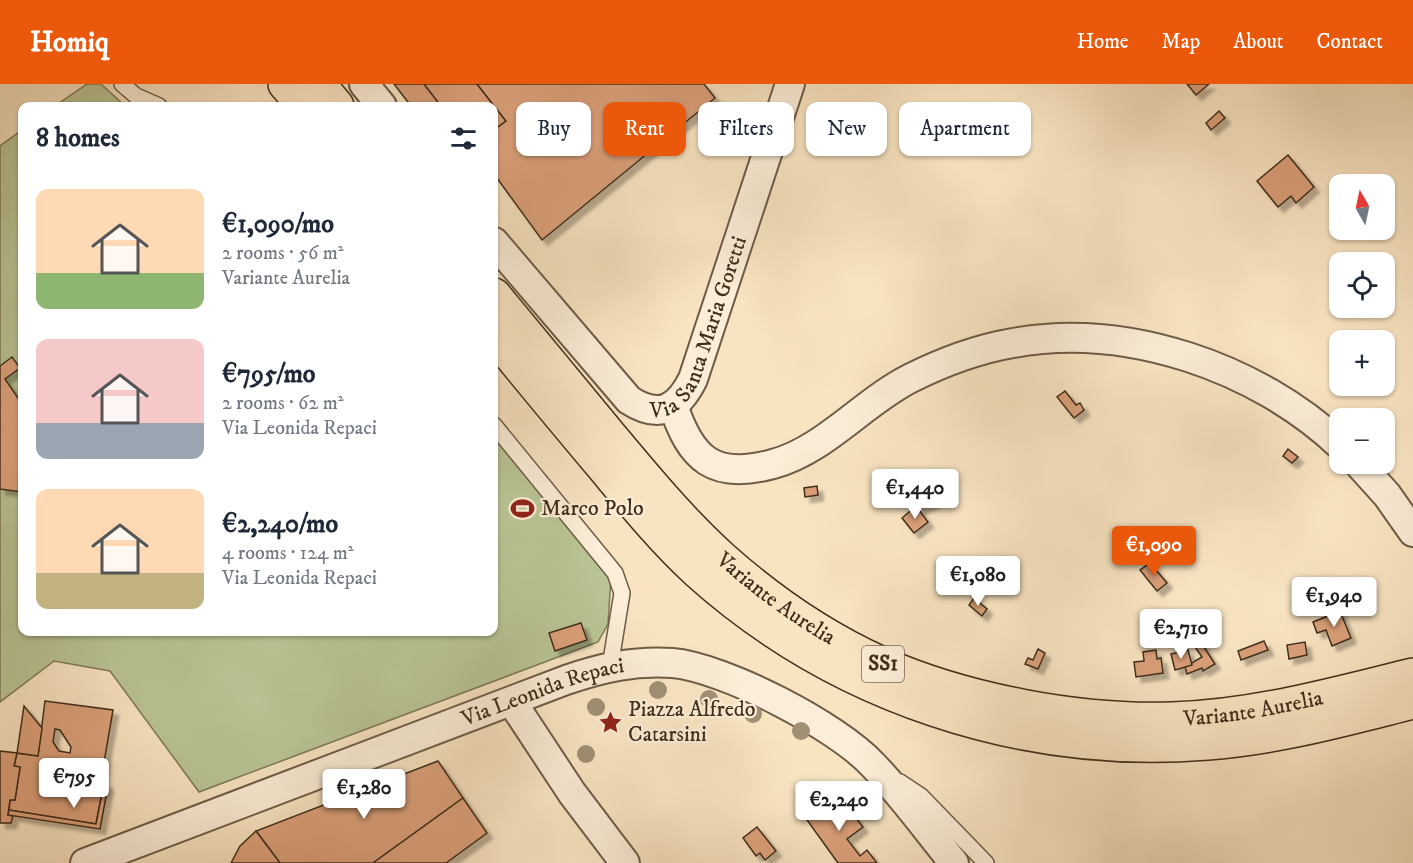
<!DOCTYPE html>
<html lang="en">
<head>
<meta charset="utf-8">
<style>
	:root { --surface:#fff; --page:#f6f6f7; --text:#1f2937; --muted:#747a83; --accent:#ea580c }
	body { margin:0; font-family:"IM FELL DW Pica",serif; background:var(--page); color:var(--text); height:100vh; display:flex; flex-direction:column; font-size:22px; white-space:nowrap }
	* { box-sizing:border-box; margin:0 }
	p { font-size:20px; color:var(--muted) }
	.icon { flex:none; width:33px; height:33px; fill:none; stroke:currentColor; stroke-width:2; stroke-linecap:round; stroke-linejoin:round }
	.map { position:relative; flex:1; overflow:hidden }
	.side { position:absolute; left:18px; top:18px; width:480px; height:534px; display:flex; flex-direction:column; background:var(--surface); border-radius:12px; box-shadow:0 2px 4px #0004 }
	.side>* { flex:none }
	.top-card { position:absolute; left:516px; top:18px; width:570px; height:54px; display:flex; gap:12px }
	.needle { width:39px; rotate:351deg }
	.buttons { position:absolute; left:1329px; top:90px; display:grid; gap:12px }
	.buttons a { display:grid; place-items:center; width:66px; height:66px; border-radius:12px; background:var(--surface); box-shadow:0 2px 4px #0004; font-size:30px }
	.price { position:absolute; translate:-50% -51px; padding:0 14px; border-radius:6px; background:#fff; color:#222; font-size:20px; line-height:39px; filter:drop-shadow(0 2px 3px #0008) }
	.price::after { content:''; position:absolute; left:50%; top:36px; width:18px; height:14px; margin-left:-9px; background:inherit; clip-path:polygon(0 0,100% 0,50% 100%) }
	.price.active { background:var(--accent); color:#fff }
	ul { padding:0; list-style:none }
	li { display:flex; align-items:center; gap:18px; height:150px; padding:0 18px }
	li span { display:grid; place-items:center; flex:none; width:168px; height:120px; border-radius:12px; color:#555 }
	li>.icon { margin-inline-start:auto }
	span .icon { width:72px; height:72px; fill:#fffc; stroke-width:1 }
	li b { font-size:26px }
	h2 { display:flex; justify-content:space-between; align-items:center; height:72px; padding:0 18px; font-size:26px }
	.chip { padding:0 21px; border-radius:12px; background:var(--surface); box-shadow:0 2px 4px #0004; font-size:21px; line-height:54px }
	.chip.active { background:var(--accent); color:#fff }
	header { display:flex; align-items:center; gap:36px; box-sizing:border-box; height:84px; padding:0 30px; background:var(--accent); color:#fff }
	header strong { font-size:28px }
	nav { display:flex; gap:33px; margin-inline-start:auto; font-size:21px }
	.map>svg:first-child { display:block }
	.green { fill:#bac595; stroke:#7d7a58; stroke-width:1.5 }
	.building { fill:#dba07a; stroke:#402e1c; stroke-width:1.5; fill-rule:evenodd; filter:url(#shadow) }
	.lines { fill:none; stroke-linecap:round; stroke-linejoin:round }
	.lane-casing { stroke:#6e5c46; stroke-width:18 }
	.street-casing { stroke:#6e5c46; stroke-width:32 }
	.highway-casing { stroke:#402e1c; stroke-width:36 }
	.lane { stroke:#fbedd7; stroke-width:15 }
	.street { stroke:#fbedd7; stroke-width:28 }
	.highway { stroke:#f9e4c2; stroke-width:33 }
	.tree { fill:#a09074 }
	.labels { text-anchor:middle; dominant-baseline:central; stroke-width:4.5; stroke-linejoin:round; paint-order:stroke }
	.shield { fill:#fbedd7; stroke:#786754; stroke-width:1.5 }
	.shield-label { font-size:21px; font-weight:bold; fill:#402e1c }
	.street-label { font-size:22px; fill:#402e1c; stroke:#fbedd7 }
	.poi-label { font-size:22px; fill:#402e1c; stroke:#fbedd7; text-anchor:start }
</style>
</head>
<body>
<header>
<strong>Homiq</strong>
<nav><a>Home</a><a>Map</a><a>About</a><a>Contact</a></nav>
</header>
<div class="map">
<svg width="1413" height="779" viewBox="0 0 1413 779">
	<defs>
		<filter id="shadow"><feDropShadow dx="5.5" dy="5.5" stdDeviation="1.5" flood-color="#0004"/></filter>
	</defs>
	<rect width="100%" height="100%" fill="#f9e4c2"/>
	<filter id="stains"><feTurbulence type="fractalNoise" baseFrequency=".00333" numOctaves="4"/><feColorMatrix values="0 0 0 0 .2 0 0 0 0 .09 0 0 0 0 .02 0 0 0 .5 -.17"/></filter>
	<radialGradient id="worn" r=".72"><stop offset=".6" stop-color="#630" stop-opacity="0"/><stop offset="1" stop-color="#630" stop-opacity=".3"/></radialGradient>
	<!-- green -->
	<g class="green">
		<path d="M 87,0 L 101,0 L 125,22 L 55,22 Z"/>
		<path d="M 22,46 L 22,548 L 494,548 L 494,354 L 611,493 L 608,540 L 598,558 L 199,708 L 110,587 L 54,577 L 0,618 L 0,62 Z"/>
	</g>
	<!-- building -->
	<g class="building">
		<path d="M 394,0 L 424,0 L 441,22 L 411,22 Z"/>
		<path d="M 424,0 L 477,0 L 506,37 L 494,46 L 494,22 L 441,22 Z"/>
		<path d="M 477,0 L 704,0 L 715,14 L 542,156 L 494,90 L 494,46 L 506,37 Z"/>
		<path d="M 1187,0 L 1209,0 L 1196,11 Z"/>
		<path d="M 1219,27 L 1225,34 L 1211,46 L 1206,39 Z"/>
		<path d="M 1288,71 L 1314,103 L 1296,119 L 1291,112 L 1278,123 L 1257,97 Z"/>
		<path d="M 12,273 L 20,284 L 5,295 L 22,320 L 22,408 L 0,405 L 0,282 Z"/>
		<path d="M 1065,307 L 1076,321 L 1080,319 L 1084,326 L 1074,334 L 1057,313 Z"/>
		<path d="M 1288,365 L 1298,373 L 1292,379 L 1283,372 Z"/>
		<path d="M 933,392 L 944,413 L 920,425 L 909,404 Z"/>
		<path d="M 817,402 L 818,411 L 805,413 L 804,404 Z"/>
		<path d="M 916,422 L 928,438 L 914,449 L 902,434 Z"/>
		<path d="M 1150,479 L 1167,499 L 1157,507 L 1140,486 Z"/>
		<path d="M 974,514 L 987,525 L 982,532 L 969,521 Z"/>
		<path d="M 1340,527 L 1351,554 L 1332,562 L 1326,546 L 1317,549 L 1313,538 Z"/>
		<path d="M 581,539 L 587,556 L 555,567 L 549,549 Z"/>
		<path d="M 1195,549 L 1215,580 L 1203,587 L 1202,584 L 1187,590 L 1185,583 L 1202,573 L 1189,554 Z"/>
		<path d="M 1264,557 L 1268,566 L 1241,576 L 1238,567 Z"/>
		<path d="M 1305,558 L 1307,571 L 1289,575 L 1287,561 Z"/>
		<path d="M 1038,565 L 1045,569 L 1038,585 L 1025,580 L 1028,574 L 1033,576 Z"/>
		<path d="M 1156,566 L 1157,575 L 1161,574 L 1163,589 L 1136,593 L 1134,578 L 1144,577 L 1143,568 Z"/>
		<path d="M 1188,566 L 1192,581 L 1175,586 L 1171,570 Z"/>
		<path d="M 45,617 L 113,626 L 101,696 L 90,695 L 89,707 L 102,709 L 96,740 L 9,726 L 10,716 L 15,716 L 20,683 L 14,682 L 17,669 L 38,672 ZM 55,645 L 60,646 L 71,663 L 70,669 L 59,667 L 53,658 Z"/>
		<path d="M 24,622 L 42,644 L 38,672 L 17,669 Z"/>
		<path d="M 0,667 L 17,669 L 14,682 L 20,683 L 15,716 L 10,716 L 8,731 L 13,732 L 11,739 L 0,739 Z"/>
		<path d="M 438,677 L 463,714 L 373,779 L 280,779 L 256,747 Z"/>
		<path d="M 90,695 L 101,696 L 108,702 L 100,745 L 8,731 L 9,726 L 96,740 L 102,709 L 89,707 Z"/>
		<path d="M 839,712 L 863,743 L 847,755 L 860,772 L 867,766 L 877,779 L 838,779 L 807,736 Z"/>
		<path d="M 463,714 L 487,749 L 446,779 L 373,779 Z"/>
		<path d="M 757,743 L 776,767 L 765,776 L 760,769 L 756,772 L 743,754 Z"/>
		<path d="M 256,747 L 280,779 L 231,779 L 240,762 Z"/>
	</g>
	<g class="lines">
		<defs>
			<g id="lane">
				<path d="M 122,0 L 136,12 L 159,22"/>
				<path d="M 494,341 L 615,489 L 622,509 L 610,583"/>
				<path d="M 900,698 L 921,712 L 986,779"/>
			</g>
			<g id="street">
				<path d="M 364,0 L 382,22"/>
				<path id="s1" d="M 494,158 L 629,316 C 660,336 678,325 693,295 L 790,0"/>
				<path d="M 673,321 C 691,376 714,396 773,380 C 825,366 863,318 911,294 C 943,278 978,265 1013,259 C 1126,238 1257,283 1340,361"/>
				<path d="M 1359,380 L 1387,411 L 1413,448"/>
				<path d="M 512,618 L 572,709 L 625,779"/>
				<path id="s2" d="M 85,779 L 566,596 C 601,584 635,576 673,579 C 725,584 837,642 873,681 C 902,711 927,746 954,779"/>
			</g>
			<g id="highway">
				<path d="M 285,0 L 304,22"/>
				<path d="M 319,0 L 337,22"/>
				<path id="s3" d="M 494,211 C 532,257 570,303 608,349 C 644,392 680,436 722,474 C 768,515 823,553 880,579 C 965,617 1080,638 1172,635 C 1254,633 1334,610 1413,591"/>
				<path d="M 494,251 C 530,296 567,340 604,384 C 634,420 664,457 698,488 C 836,612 1022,674 1207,659 C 1277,654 1345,635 1413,618"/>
			</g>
		</defs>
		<!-- lane casing -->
		<use href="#lane" class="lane-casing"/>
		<!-- street casing -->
		<use href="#street" class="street-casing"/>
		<!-- highway casing -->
		<use href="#highway" class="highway-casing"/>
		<!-- lane -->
		<use href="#lane" class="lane"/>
		<!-- street -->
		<use href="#street" class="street"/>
		<!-- highway -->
		<use href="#highway" class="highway"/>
	</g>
	<!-- trees -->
	<g class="tree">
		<circle cx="658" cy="606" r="9"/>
		<circle cx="709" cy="615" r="9"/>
		<circle cx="596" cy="623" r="9"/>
		<circle cx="753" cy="630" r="9"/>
		<circle cx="801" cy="647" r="9"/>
		<circle cx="586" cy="670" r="9"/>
	</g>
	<!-- icons -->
	<defs>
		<symbol id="stadium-bare" viewBox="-9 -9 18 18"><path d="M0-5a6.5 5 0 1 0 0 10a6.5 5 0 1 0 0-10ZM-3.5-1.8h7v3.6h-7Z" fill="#8f2418" stroke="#fbedd7" stroke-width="2.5" paint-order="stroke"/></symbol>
		<symbol id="sight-bare" viewBox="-9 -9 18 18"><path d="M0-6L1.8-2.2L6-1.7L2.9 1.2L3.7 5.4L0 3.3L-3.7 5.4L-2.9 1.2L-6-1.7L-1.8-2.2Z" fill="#8f2418" stroke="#fbedd7" stroke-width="2.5" paint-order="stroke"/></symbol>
	</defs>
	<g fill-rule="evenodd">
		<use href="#stadium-bare" x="506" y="408" width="33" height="33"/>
		<use href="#sight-bare" x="594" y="622" width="33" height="33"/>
	</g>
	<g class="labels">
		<!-- shield labels -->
		<rect class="shield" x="862" y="562" width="42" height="36" rx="4.5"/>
		<g class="shield-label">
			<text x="883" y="580">SS1</text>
		</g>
		<!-- street labels -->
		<g class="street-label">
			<text stroke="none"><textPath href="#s1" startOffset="334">Via Santa Maria Goretti</textPath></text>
			<text stroke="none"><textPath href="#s3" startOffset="416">Variante Aurelia</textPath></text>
			<text stroke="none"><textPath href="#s2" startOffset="489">Via Leonida Repaci</textPath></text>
			<text stroke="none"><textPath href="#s3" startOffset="920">Variante Aurelia</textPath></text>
		</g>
		<!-- poi labels -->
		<g class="poi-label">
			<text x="541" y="424">Marco Polo</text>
			<text x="628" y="625">Piazza Alfredo<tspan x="628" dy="25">Catarsini</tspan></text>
		</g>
	</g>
	<rect width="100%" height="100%" filter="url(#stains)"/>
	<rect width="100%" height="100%" fill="url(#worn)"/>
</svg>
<div class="buttons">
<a><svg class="needle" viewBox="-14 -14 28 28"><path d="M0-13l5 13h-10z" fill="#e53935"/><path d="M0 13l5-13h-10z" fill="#747a83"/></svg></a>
<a><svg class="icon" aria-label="locate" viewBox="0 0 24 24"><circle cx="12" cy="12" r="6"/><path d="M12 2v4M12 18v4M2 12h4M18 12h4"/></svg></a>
<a>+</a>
<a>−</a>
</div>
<b class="price" style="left:915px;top:436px">€1,440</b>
<b class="price active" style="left:1154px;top:493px">€1,090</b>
<b class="price" style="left:978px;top:523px">€1,080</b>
<b class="price" style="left:1334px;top:544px">€1,940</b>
<b class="price" style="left:1181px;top:576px">€2,710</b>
<b class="price" style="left:74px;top:725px">€795</b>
<b class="price" style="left:364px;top:736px">€1,280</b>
<b class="price" style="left:839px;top:748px">€2,240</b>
<div class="top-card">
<a class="chip">Buy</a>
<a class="chip active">Rent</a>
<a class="chip">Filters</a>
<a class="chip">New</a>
<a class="chip">Apartment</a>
</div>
<section class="side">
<h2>8 homes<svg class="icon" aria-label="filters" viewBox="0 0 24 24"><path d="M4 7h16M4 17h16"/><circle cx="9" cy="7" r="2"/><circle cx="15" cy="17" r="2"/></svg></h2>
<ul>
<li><span style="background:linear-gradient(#ffd9b3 70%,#8fb573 0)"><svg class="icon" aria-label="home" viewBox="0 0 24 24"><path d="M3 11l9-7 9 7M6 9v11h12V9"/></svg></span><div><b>€1,090/mo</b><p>2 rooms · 56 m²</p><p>Variante Aurelia</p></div></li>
<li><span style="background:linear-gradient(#f6c9c9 70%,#9aa5b1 0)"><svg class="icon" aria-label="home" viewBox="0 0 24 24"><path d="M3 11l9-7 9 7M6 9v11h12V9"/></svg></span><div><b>€795/mo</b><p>2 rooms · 62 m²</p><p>Via Leonida Repaci</p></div></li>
<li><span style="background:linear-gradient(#ffd9b3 70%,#c2b280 0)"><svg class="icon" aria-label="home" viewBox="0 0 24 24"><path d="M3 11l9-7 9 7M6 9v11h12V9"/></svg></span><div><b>€2,240/mo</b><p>4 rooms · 124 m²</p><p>Via Leonida Repaci</p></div></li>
</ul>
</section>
</div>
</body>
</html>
